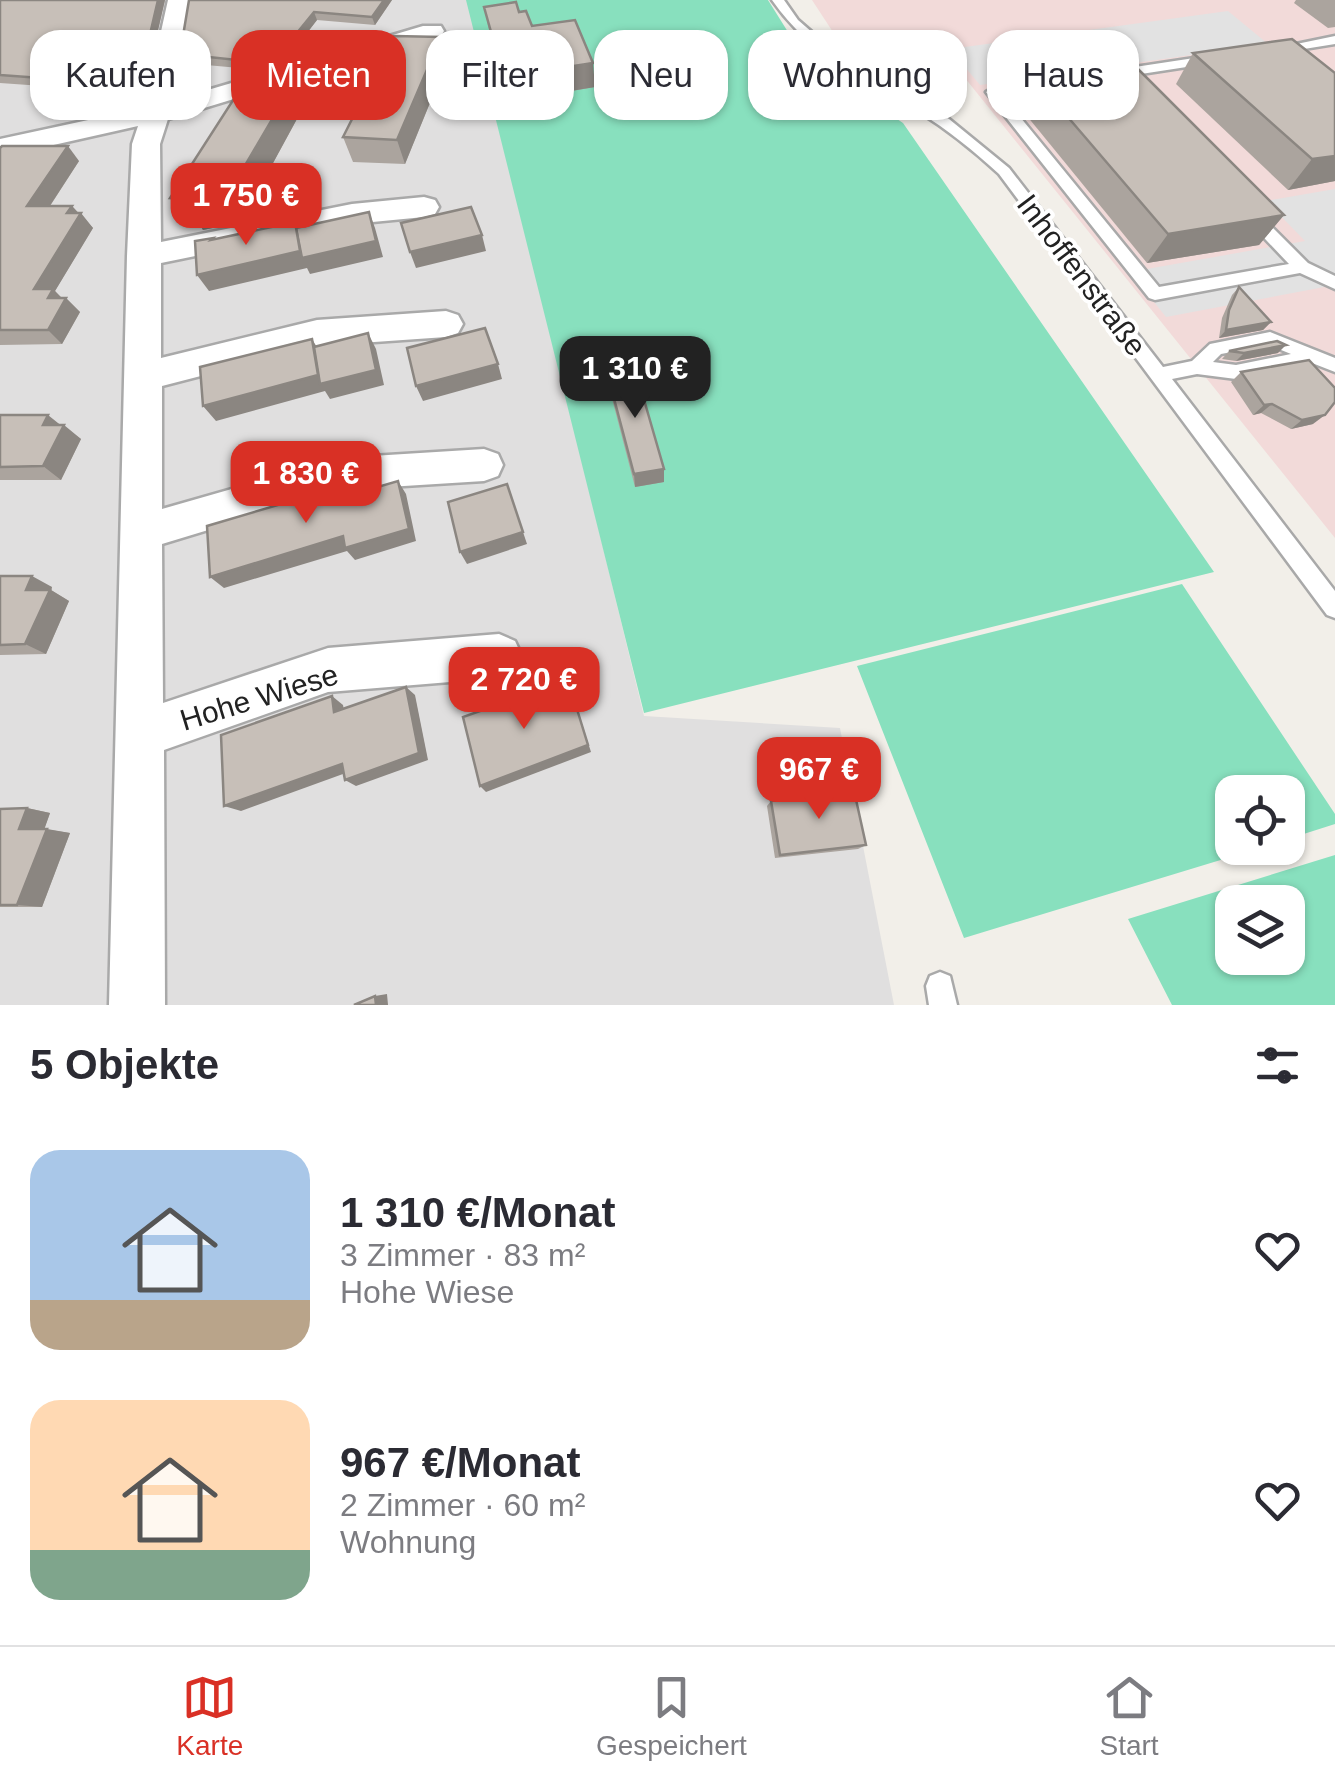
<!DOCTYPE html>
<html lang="de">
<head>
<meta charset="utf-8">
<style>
	:root { --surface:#fff; --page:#f2f2f3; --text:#2b2b33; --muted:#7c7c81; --line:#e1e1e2; --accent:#d93025 }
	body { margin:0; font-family:Arial,sans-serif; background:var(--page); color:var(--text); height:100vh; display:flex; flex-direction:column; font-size:38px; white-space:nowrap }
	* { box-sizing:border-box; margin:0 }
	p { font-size:32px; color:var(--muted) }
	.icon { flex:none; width:55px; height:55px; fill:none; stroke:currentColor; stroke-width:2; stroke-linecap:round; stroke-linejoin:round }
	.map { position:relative; height:1005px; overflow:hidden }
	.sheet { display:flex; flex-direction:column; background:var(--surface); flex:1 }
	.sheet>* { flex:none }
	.guide { position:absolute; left:30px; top:30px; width:1275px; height:90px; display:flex; gap:20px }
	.tools { position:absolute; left:1215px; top:775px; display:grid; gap:20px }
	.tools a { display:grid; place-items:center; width:90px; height:90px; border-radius:20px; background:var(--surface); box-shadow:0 2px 8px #0004; font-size:50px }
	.price { position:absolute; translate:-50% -85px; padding:0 22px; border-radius:20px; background:var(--accent); color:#fff; font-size:32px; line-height:65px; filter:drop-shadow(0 2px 5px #0008) }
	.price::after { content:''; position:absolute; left:50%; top:60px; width:30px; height:22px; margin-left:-15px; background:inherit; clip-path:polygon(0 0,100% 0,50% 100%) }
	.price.current { background:#222; color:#fff }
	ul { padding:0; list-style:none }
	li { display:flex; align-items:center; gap:30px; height:250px; padding:0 30px }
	li span { display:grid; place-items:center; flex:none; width:280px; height:200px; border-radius:30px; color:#555 }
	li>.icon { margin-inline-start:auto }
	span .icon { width:120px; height:120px; fill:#fffc; stroke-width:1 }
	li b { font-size:42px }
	h2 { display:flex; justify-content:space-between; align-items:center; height:120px; padding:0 30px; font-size:42px }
	.tag { padding:0 35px; border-radius:30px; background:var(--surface); box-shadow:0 2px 8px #0004; font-size:35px; line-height:90px }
	.tag.current { background:var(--accent); color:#fff }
	.menu { display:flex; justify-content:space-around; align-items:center; height:140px; border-top:2px solid var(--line); background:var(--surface); font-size:28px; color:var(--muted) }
	.menu a { display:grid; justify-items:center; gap:5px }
	.menu .current { color:var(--accent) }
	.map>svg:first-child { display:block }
	.residential { fill:#e0dfdf }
	.commercial { fill:#f2dad9 }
	.pitch { fill:#88e0be; fill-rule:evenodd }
	.parking { fill:#e2e2e2 }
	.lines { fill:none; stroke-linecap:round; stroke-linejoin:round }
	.service-casing { stroke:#a9a9a9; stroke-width:5 }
	.minor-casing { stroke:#a9a9a9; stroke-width:5 }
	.service { fill:#fff; fill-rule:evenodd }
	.minor { fill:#fff; fill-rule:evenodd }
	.wall { fill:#aba49e }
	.shaded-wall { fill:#8b8681 }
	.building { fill:#c7bfb8; stroke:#8b8681; stroke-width:2.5 }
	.labels { text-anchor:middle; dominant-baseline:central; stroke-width:8; stroke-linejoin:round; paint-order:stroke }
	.street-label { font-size:30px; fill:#222; stroke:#fff }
</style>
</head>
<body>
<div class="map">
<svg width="1335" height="1005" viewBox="0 0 1335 1005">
	<rect width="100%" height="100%" fill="#f2efe9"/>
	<!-- residential -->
	<path class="residential" d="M 0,0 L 470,0 L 644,716 L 840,728 L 894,1005 L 0,1005 Z"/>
	<!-- commercial -->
	<path class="commercial" d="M 812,0 L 1335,0 L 1335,538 L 936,42 L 846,52 Z"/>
	<!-- pitch -->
	<g class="pitch">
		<path d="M 466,0 L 768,0 L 803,56 L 903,123 L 1214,572 L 644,713 Z"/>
		<path d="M 1182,584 L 1335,814 L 1335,824 L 1288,839 L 1288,792 L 1232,792 L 1232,848 L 1260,848 L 964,938 L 857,666 Z"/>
		<path d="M 1335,855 L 1335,1005 L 1172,1005 L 1128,919 ZM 1232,902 L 1288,902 L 1288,958 L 1232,958 Z"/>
	</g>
	<!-- parking -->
	<g class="parking">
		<path d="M 1228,11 L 1268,44 L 980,85 L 950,49 Z"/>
		<path d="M 1335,189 L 1335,285 L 1166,317 L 1130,272 L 1305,241 L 1266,201 Z"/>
	</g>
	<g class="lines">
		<defs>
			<g id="service">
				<path d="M 772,0 L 784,0 L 798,20 L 837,54 L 949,119 L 1009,168 L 1163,367 L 1192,361 L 1210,344 L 1270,332 L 1335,358 L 1335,372 L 1312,363 L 1236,379 L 1197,374 L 1172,379 L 1335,591 L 1335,618 L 1327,615 L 999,174 C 974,151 948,130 919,112 C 860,77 813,58 772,0 ZM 1269,345 L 1291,354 L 1236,365 L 1213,362 L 1221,354 Z"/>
				<path d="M 1335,36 L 1335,44 L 1273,54 L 1267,50 Z"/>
				<path d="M 1214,55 L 1219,56 L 1219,62 L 1115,78 L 1108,74 L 1115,70 Z"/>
				<path d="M 1051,80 L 1058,84 L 1056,87 L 1002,95 L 1159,287 L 1289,264 L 1247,220 L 1247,212 L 1257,212 L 1308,263 L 1335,276 L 1335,289 L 1300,273 L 1155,300 L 1149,298 L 986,92 L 993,88 Z"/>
				<path d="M 940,972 L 950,976 L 957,1005 L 929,1005 L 926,986 L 930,976 Z"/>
			</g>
			<path id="minor" d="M 168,0 L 192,0 L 174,100 L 423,26 L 441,26 L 444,31 L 441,36 L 168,119 L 160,144 L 161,242 L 352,204 L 424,197 L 435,200 L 439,207 L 435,214 L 424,217 L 352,224 L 161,263 L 161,358 L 317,320 L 446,311 L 458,315 L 463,324 L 458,333 L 446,337 L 317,346 L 162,386 L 162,509 L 340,458 L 484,449 L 498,454 L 503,465 L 498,476 L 484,481 L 340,490 L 162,544 L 163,703 L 328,648 L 499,634 L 515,641 L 522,656 L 515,671 L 499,678 L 328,692 L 164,750 L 165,1005 L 109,1005 L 127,256 L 132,144 L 138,126 L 0,157 L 0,139 L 144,108 Z"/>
		</defs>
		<!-- service casing -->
		<use href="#service" class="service-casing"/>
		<!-- minor casing -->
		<use href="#minor" class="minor-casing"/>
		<!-- service -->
		<use href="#service" class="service"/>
		<!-- minor -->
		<use href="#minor" class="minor"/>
	</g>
	<!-- wall -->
	<g class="wall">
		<path d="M 0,0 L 165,0 L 149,69 L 128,92 L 0,83 Z"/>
		<path d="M 189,0 L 392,0 L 375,25 L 317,20 L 283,64 L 261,70 L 184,63 L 180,54 Z"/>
		<path d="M 1296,0 L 1335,0 L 1335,27 L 1328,28 L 1294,3 Z"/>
		<path d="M 484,7 L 519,12 L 595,87 L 565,92 L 566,95 L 503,101 L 492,63 L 487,39 L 491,39 Z"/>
		<path d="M 441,37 L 447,61 L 405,164 L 353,162 L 343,137 Z"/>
		<path d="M 1292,39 L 1335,181 L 1288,190 L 1176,84 L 1193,53 Z"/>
		<path d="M 1031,74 L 1284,215 L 1259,245 L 1147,263 L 1018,105 Z"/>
		<path d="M 294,82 L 304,106 L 241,222 L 203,230 L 199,223 L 186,222 L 170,198 Z"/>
		<path d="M 0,148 L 79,161 L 50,206 L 72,206 L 93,228 L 55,291 L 61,298 L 66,298 L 80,312 L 62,344 L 0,345 Z"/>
		<path d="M 1239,287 L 1271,322 L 1263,330 L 1219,338 L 1222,318 L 1232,295 Z"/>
		<path d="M 1229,351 L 1278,353 L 1236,361 L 1222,359 Z"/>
		<path d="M 607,372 L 664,469 L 664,482 L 635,487 L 609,387 Z"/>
		<path d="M 1241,372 L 1313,424 L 1291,429 L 1261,413 L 1253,415 L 1231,382 Z"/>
		<path d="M 0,415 L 60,425 L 81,439 L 61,480 L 0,480 Z"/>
		<path d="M 0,576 L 52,587 L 51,590 L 69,601 L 46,654 L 0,655 Z"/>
		<path d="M 813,790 L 866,845 L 858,849 L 775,858 L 767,806 L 771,801 L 808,797 Z"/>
		<path d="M 27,808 L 50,813 L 44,829 L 70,833 L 42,907 L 0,907 L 0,809 Z"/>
	</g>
	<!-- shaded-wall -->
	<g class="shaded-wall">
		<path d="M 158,0 L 165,0 L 149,69 L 128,92 L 123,84 Z"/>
		<path d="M 384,0 L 392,0 L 375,25 L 372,17 Z"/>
		<path d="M 314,12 L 317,20 L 283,64 L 261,70 L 257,62 Z"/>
		<path d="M 441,37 L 447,61 L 405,164 L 397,140 Z"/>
		<path d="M 593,63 L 595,87 L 565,92 L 561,68 Z"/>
		<path d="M 294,82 L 304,106 L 241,222 L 203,230 L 188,206 Z"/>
		<path d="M 68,146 L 79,161 L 40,221 L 27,206 Z"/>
		<path d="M 1335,156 L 1335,181 L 1288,190 L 1312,159 Z"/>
		<path d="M 72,206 L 80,215 L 81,213 L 93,228 L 55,291 L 65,301 L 66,298 L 80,312 L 62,344 L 48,330 L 34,289 Z"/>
		<path d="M 369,212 L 375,228 L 383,257 L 310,274 L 307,268 L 209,291 L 197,275 L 295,222 L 303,238 Z"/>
		<path d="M 1284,215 L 1259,245 L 1147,263 L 1168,234 Z"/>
		<path d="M 482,235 L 486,251 L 416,268 L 410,252 Z"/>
		<path d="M 1271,322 L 1263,330 L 1219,338 L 1226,330 Z"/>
		<path d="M 368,333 L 376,349 L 384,385 L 330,399 L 325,391 L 216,421 L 203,406 L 312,339 L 321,354 Z"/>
		<path d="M 1286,345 L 1278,353 L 1236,361 L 1244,353 Z"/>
		<path d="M 498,364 L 502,379 L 423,401 L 416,386 Z"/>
		<path d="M 1272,404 L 1261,413 L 1253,415 L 1264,405 Z"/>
		<path d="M 48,415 L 63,427 L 64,425 L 81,439 L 61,480 L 43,466 L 43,425 Z"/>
		<path d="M 1325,415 L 1313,424 L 1291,429 L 1302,420 Z"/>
		<path d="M 664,469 L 664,482 L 635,487 L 634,474 Z"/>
		<path d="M 398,481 L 406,494 L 416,541 L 355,560 L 347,551 L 224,588 L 210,577 Z"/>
		<path d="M 507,484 L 527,544 L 467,564 L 460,552 Z"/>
		<path d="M 32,576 L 52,587 L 51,590 L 69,601 L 46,654 L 25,644 L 26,590 Z"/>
		<path d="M 568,680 L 591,752 L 486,792 L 480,786 Z"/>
		<path d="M 406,687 L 415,695 L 428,760 L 356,786 L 345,780 Z"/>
		<path d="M 332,696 L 343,705 L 346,720 L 334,712 Z"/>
		<path d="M 342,764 L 354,770 L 241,811 L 224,806 Z"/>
		<path d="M 27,808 L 50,813 L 43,833 L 19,829 Z"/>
		<path d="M 47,829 L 70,833 L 42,907 L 17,905 Z"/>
		<path d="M 387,994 L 388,1005 L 376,1005 L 375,996 Z"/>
	</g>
	<!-- building -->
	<g class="building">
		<path d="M 0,0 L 158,0 L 144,60 L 123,84 L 0,75 Z"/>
		<path d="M 189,0 L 384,0 L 372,17 L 314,12 L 279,55 L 257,62 L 180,54 Z"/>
		<path d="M 516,2 L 519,12 L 526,11 L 532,26 L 575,20 L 593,63 L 561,68 L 563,71 L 498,77 L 487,39 L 493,39 L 484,7 Z"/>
		<path d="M 394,36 L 441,37 L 397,140 L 343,137 Z"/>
		<path d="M 1292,39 L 1335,73 L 1335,156 L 1312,159 L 1193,53 Z"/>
		<path d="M 1131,62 L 1284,215 L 1168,234 L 1031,74 Z"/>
		<path d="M 246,80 L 294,82 L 226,198 L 188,206 L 188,199 L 170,198 Z"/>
		<path d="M 2,146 L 68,146 L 27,206 L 72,206 L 67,213 L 81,213 L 34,289 L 53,289 L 48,298 L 66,298 L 48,330 L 0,330 L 0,148 Z"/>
		<path d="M 471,207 L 482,235 L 410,252 L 401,223 Z"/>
		<path d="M 369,212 L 376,241 L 302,258 L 296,228 Z"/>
		<path d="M 295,222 L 300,251 L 197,275 L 195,241 L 213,238 L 211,240 Z"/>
		<path d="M 1239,287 L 1271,322 L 1226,330 L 1229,310 Z"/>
		<path d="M 485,328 L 498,364 L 416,386 L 407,348 Z"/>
		<path d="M 368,333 L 376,370 L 320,384 L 314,347 Z"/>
		<path d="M 312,339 L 318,375 L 203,406 L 200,367 Z"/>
		<path d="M 1277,341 L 1286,345 L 1244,353 L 1229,351 Z"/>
		<path d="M 1309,360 L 1335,388 L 1335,402 L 1325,415 L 1302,420 L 1272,404 L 1264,405 L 1241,372 Z"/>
		<path d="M 634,365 L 664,469 L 634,474 L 607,372 Z"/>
		<path d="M 0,415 L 48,415 L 43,425 L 64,425 L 43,466 L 0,467 Z"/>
		<path d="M 398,481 L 409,529 L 345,548 L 343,536 L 210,577 L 207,526 L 335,488 L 337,499 Z"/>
		<path d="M 507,484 L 523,532 L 460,552 L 448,502 Z"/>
		<path d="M 0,576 L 32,576 L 26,590 L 50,590 L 25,644 L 0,645 Z"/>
		<path d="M 568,680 L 588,745 L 480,786 L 463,717 Z"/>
		<path d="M 406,687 L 419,753 L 345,780 L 342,764 L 224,806 L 221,735 L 332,696 L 334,712 Z"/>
		<path d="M 853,786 L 866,845 L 780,855 L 771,801 L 814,797 L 813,790 Z"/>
		<path d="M 27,808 L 19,829 L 47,829 L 17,905 L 0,905 L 0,809 Z"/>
		<path d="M 375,996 L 376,1005 L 354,1005 Z"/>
	</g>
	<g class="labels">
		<!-- street labels -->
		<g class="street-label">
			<text transform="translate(1082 275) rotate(53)">Inhoffenstraße</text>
			<text transform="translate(259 697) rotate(-17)">Hohe Wiese</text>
		</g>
	</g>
</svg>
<div class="tools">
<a><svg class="icon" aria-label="locate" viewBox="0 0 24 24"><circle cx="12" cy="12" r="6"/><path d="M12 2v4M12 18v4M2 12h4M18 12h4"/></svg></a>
<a><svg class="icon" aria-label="layers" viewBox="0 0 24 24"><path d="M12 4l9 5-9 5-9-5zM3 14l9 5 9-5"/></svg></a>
</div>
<b class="price" style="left:246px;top:248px">1 750 €</b>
<b class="price current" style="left:635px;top:421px">1 310 €</b>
<b class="price" style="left:306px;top:526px">1 830 €</b>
<b class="price" style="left:524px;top:732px">2 720 €</b>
<b class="price" style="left:819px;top:822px">967 €</b>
<div class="guide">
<a class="tag">Kaufen</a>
<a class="tag current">Mieten</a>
<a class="tag">Filter</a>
<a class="tag">Neu</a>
<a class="tag">Wohnung</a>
<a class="tag">Haus</a>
</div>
</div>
<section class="sheet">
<h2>5 Objekte<svg class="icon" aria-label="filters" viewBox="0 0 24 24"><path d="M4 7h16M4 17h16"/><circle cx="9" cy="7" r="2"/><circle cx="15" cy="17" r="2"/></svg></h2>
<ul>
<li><span style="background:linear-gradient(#a9c7e8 75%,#b9a48a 0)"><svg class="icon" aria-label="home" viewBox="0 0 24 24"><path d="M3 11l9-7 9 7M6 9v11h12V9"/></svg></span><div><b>1 310 €/Monat</b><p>3 Zimmer · 83 m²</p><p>Hohe Wiese</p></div><svg class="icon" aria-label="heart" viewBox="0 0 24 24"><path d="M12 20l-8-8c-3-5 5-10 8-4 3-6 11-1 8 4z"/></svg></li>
<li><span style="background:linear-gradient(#ffd9b3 75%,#7fa58c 0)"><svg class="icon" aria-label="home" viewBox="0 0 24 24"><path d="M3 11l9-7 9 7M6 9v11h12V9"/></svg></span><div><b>967 €/Monat</b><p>2 Zimmer · 60 m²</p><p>Wohnung</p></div><svg class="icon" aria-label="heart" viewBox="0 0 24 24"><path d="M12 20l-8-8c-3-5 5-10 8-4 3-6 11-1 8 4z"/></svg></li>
</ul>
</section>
<nav class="menu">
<a class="current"><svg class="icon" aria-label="map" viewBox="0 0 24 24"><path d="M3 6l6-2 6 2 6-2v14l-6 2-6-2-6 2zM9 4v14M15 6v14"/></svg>Karte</a>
<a><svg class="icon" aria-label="saved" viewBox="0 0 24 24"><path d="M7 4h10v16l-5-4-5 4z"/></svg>Gespeichert</a>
<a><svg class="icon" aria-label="home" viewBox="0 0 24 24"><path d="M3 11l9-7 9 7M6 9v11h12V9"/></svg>Start</a>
</nav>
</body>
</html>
